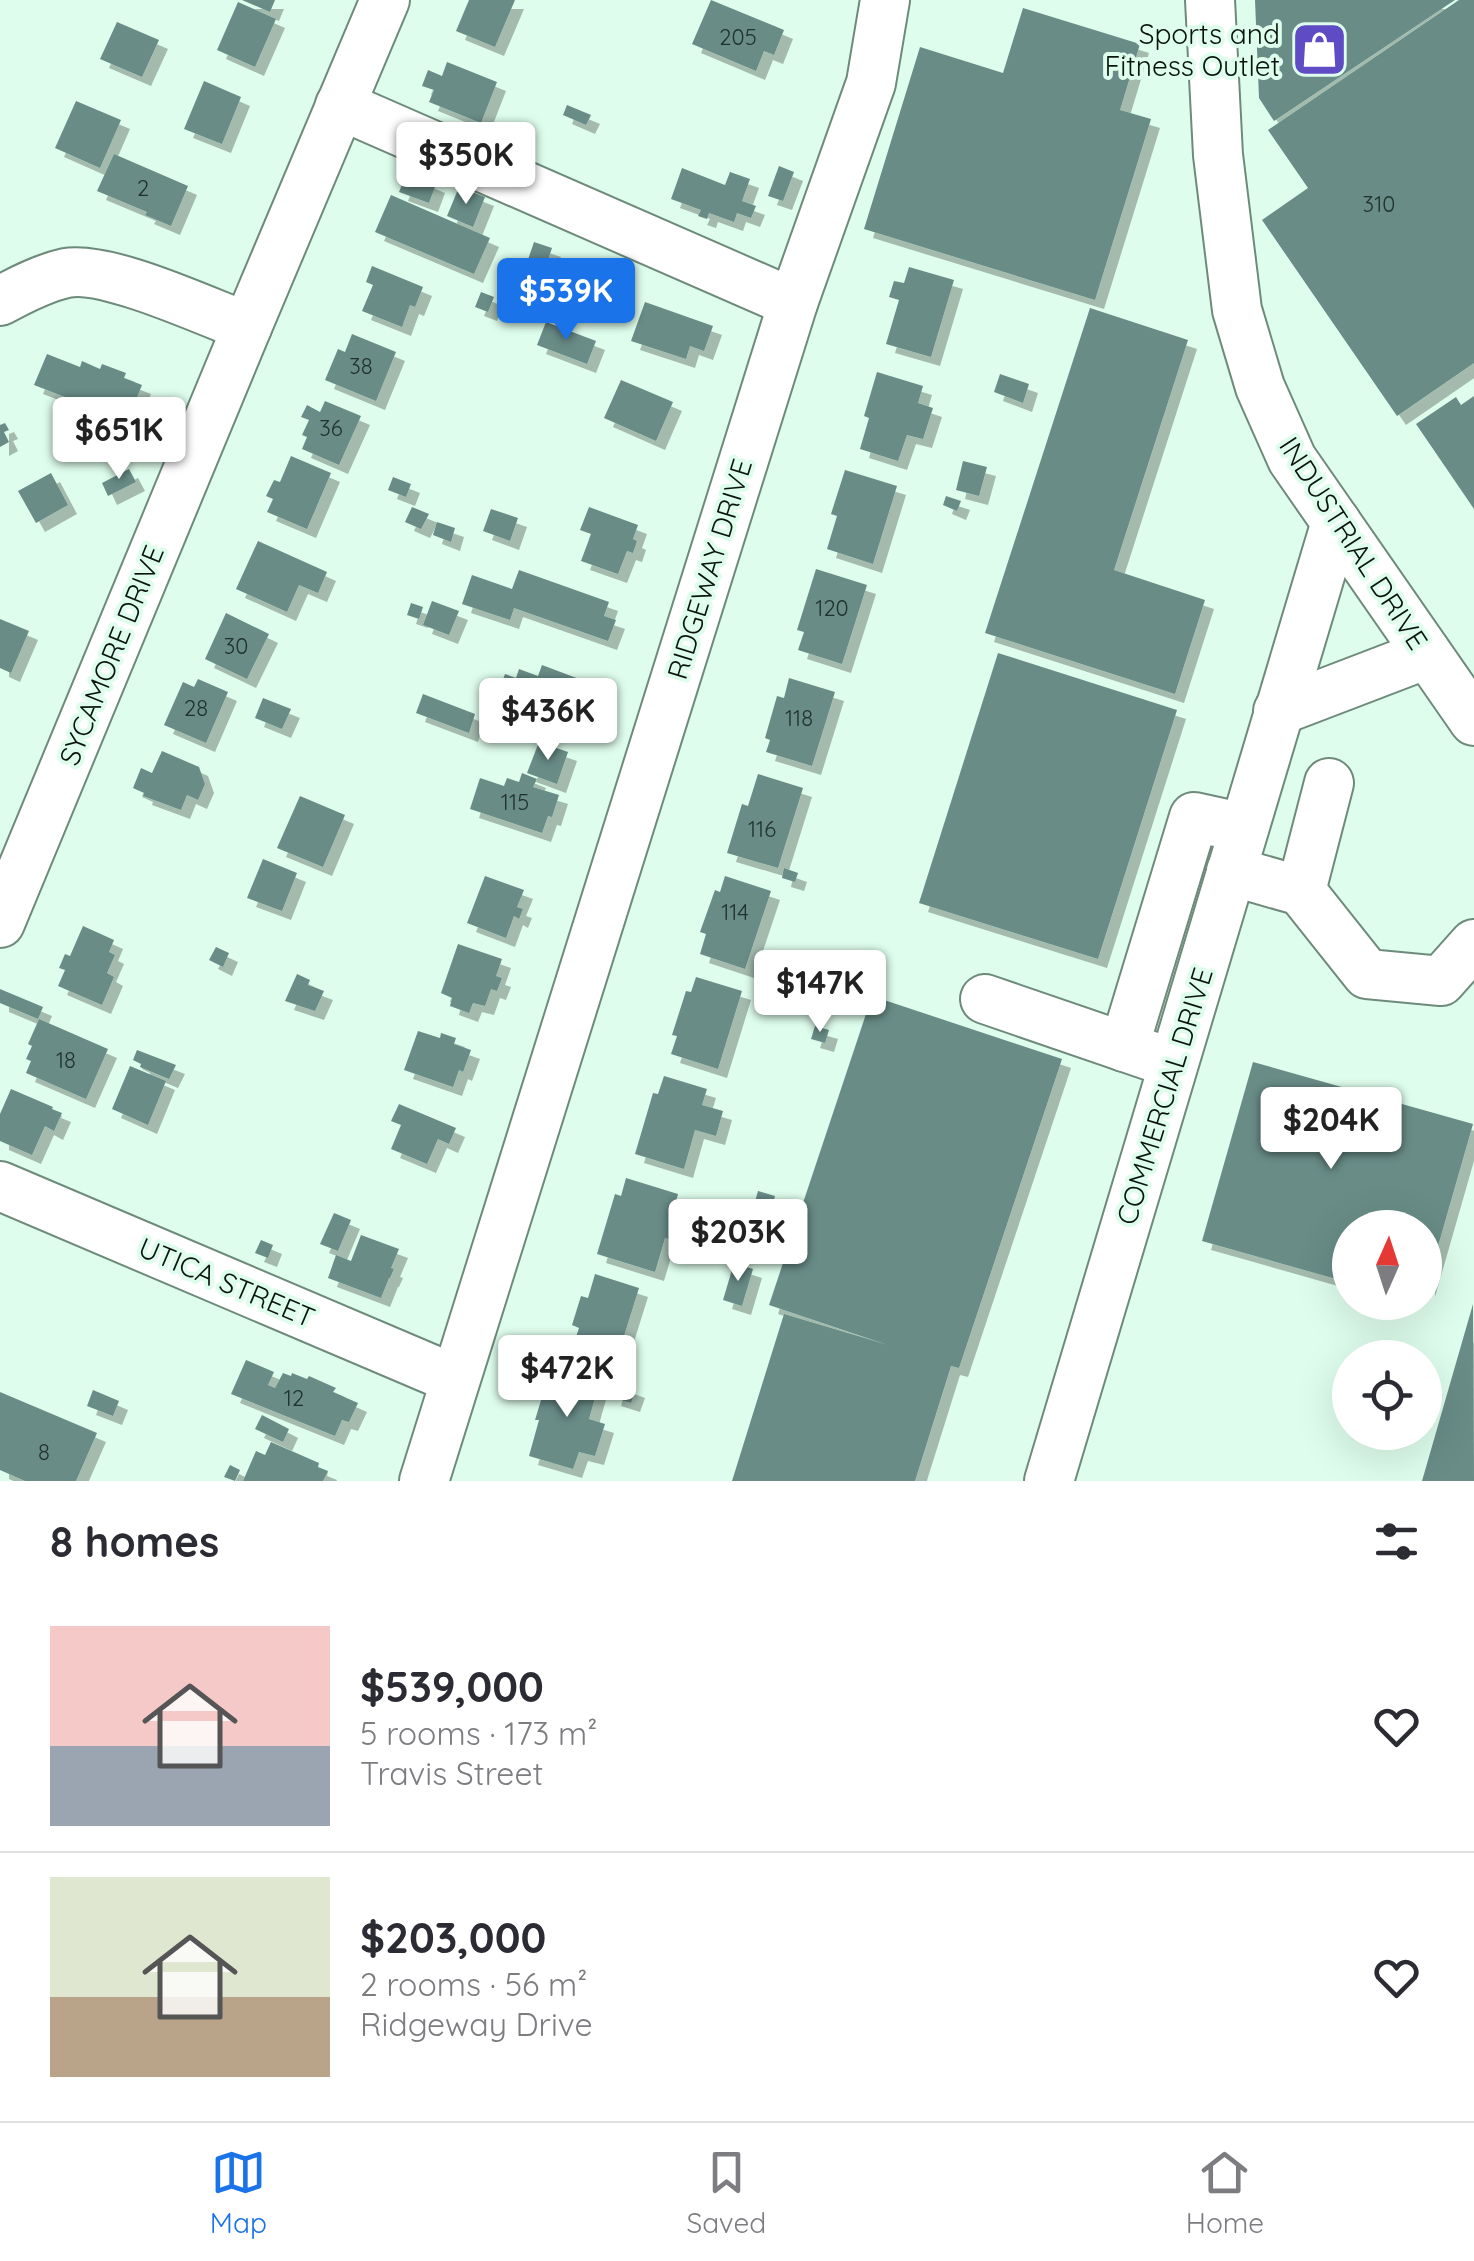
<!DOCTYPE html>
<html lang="en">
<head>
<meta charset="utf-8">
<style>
	:root { --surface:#fff; --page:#f2f2f3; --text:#2b2b33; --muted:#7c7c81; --line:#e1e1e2; --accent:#1a73e8 }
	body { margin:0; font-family:Quicksand,sans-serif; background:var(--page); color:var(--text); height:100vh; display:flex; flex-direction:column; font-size:38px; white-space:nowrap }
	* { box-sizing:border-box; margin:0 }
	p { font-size:32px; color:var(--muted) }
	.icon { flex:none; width:55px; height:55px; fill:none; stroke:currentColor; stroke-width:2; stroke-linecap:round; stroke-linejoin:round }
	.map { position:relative; height:1481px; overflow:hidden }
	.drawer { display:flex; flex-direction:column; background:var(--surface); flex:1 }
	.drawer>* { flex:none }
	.needle { width:65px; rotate:3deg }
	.buttons { position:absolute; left:1332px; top:1210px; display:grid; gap:20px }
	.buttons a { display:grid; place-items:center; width:110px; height:110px; border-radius:50%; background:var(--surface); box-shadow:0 10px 40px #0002; font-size:50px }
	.price { position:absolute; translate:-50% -85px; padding:0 22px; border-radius:10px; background:#fff; color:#222; font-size:32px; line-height:65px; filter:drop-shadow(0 2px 5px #0008) }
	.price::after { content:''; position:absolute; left:50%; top:60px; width:30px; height:22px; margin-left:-15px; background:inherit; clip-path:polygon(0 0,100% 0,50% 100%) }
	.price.selected { background:var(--accent); color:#fff }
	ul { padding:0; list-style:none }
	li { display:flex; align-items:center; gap:30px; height:250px; padding:0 50px }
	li+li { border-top:2px solid var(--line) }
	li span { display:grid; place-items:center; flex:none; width:280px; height:200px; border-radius:0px; color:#555 }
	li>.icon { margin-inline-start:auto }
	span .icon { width:120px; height:120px; fill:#fffc; stroke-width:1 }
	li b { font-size:42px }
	h2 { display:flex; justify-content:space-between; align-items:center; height:120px; padding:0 50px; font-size:42px }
	.tabs { display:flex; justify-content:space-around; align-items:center; height:140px; border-top:2px solid var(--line); background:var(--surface); font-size:28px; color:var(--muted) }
	.tabs a { display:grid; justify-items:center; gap:5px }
	.tabs .selected { color:var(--accent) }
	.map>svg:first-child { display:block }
	.building { fill:#698c87; filter:url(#shadow) }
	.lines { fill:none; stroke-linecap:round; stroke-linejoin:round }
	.minor-casing { stroke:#6e8a7b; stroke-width:52 }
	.minor { stroke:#fff; stroke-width:48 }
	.labels { text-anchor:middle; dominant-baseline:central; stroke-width:8; stroke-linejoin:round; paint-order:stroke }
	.number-label { font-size:22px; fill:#21322c }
	.poi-label { font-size:28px; fill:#09140e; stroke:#defdec; text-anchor:end }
	.street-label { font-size:28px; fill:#09140e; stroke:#defdec }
</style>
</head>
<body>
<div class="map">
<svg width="1474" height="1481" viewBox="0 0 1474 1481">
	<defs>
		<filter id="shadow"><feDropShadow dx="9" dy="9" stdDeviation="0" flood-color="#0004"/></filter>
	</defs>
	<rect width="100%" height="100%" fill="#defdec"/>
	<!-- building -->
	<g class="building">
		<path d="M 242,0 L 275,0 L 270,12 Z"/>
		<path d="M 469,0 L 515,0 L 495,47 L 456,31 Z"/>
		<path d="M 711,0 L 784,30 L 774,55 L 764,51 L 756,71 L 692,44 Z"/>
		<path d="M 1255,0 L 1455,0 L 1274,121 L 1259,98 Z"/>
		<path d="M 1459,0 L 1474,0 L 1474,363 L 1397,416 L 1262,220 L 1308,188 L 1268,130 Z"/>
		<path d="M 238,2 L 276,19 L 255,67 L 217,50 Z"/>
		<path d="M 1023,8 L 1140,44 L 1120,110 L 1151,119 L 1095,300 L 864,229 L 920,47 L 1003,73 Z"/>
		<path d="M 117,22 L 159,40 L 142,77 L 100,59 Z"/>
		<path d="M 447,62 L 497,82 L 481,123 L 429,102 L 434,90 L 422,86 L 428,70 L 442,76 Z"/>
		<path d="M 204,81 L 241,97 L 222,144 L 184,129 Z"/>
		<path d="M 76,101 L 121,120 L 100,168 L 55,148 Z"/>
		<path d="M 567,105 L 591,115 L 586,125 L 563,115 Z"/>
		<path d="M 114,154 L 188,186 L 171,226 L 145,215 L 147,212 L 97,191 Z"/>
		<path d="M 779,166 L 794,172 L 783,201 L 768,196 Z"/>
		<path d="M 682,168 L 725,185 L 730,172 L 750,179 L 742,201 L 756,206 L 751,218 L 737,213 L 734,222 L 709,213 L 707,219 L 698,216 L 701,210 L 671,199 Z"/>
		<path d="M 407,172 L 436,184 L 429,203 L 399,192 Z"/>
		<path d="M 459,187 L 485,197 L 473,227 L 447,216 Z"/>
		<path d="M 391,195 L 490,238 L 474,274 L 375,232 Z"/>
		<path d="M 534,242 L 552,248 L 535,298 L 517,292 Z"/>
		<path d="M 372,266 L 423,287 L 415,307 L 410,305 L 402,327 L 362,311 L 373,285 L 366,282 Z"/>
		<path d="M 909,267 L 954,280 L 931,357 L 886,344 L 899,300 L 889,297 L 894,281 L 904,283 Z"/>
		<path d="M 481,292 L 494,297 L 488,312 L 475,307 Z"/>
		<path d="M 551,296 L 568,303 L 561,318 L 545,311 Z"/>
		<path d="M 645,302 L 713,326 L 704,351 L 690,346 L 686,359 L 631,341 Z"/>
		<path d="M 1090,308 L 1188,340 L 1114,570 L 1205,600 L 1175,694 L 985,633 Z"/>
		<path d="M 546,322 L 596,341 L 587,364 L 537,345 Z"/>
		<path d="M 352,334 L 396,352 L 376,401 L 325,380 L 338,349 L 345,352 Z"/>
		<path d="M 47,354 L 80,367 L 82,361 L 100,369 L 102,364 L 126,373 L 124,378 L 142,385 L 125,427 L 62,402 L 65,397 L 34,385 Z"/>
		<path d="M 877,372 L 923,386 L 918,403 L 933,408 L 923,439 L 907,435 L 898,461 L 860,449 L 869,418 L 864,416 Z"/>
		<path d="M 1000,374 L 1029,384 L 1023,403 L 994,392 Z"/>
		<path d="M 621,380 L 673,402 L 656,441 L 604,418 Z"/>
		<path d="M 1474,396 L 1474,509 L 1416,424 L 1456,397 L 1461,405 Z"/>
		<path d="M 325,401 L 361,416 L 339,465 L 302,449 L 307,437 L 302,435 L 309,420 L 301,417 L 307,405 L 320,412 Z"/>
		<path d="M 5,423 L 9,430 L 4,432 L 9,442 L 0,447 L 0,425 Z"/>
		<path d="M 291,456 L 331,473 L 307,529 L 267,512 L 273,499 L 266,496 L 274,480 L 280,482 Z"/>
		<path d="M 963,461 L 987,467 L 979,496 L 956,490 Z"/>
		<path d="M 129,469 L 136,482 L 108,496 L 102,483 Z"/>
		<path d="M 845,470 L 897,486 L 873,564 L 827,549 L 837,516 L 831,514 Z"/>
		<path d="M 51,473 L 68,505 L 36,523 L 18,491 Z"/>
		<path d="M 393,477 L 411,484 L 406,497 L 388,490 Z"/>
		<path d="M 946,496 L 961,501 L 957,511 L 943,505 Z"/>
		<path d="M 412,507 L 429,514 L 421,529 L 405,522 Z"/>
		<path d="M 589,507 L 638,525 L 633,539 L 637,541 L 633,553 L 627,551 L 618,574 L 581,561 L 591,534 L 580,530 Z"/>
		<path d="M 491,509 L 518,518 L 510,541 L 483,531 Z"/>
		<path d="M 437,522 L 455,528 L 451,542 L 433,535 Z"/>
		<path d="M 258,541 L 327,572 L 318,593 L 299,585 L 287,612 L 236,589 Z"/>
		<path d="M 816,569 L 867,585 L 842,664 L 798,650 L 804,632 L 797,630 Z"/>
		<path d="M 519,570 L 609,602 L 604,616 L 616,620 L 608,641 L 514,608 L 510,620 L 462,604 L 472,575 L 512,589 Z"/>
		<path d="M 432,601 L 459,611 L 449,635 L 423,625 Z"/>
		<path d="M 411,603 L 423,607 L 419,619 L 407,615 Z"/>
		<path d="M 226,613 L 269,634 L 247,679 L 205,659 Z"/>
		<path d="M 0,619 L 29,631 L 11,673 L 0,668 Z"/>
		<path d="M 998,653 L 1177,710 L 1098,959 L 919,903 Z"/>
		<path d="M 542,665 L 595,685 L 584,714 L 575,711 L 568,728 L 495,702 L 505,674 L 516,678 L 519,669 L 538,676 Z"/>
		<path d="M 789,678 L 835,692 L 812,766 L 766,752 L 770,740 L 765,738 L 777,696 L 784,698 Z"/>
		<path d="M 198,679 L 228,692 L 206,743 L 164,725 L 183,682 L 194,687 Z"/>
		<path d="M 423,694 L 475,714 L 469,733 L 416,713 Z"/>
		<path d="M 263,698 L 291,709 L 282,729 L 255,718 Z"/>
		<path d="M 539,742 L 568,752 L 557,784 L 527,773 Z"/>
		<path d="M 162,751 L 199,767 L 205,784 L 198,800 L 187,795 L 181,810 L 143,796 L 144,793 L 133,788 L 141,768 L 152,773 Z"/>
		<path d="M 522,773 L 537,779 L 533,787 L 559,795 L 552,817 L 548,816 L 542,833 L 470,809 L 480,778 L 504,786 L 507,778 L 519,782 Z"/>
		<path d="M 758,774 L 803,788 L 778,868 L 727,853 L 742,804 L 748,806 Z"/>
		<path d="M 300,796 L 345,815 L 323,867 L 277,848 Z"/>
		<path d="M 263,859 L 297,873 L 282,911 L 247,898 Z"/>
		<path d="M 784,868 L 798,873 L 795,882 L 782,878 Z"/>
		<path d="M 485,876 L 524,890 L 517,907 L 523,909 L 519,919 L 514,916 L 506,938 L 467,923 Z"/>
		<path d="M 725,876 L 771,891 L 745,969 L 700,954 L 706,934 L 700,932 L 715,890 L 720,892 Z"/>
		<path d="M 83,926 L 114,940 L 109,952 L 115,955 L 107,973 L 114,977 L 102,1005 L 58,986 L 65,970 L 59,968 L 65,954 L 70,956 Z"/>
		<path d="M 458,944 L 502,959 L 496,976 L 502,978 L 497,991 L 491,989 L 485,1006 L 473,1003 L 469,1013 L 450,1006 L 452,998 L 441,993 Z"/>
		<path d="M 216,947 L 229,953 L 223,967 L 209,960 Z"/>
		<path d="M 770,957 L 785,963 L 780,978 L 765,973 Z"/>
		<path d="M 297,974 L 310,980 L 308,985 L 324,991 L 315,1011 L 285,1001 Z"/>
		<path d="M 696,977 L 742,991 L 718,1069 L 671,1054 L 677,1036 L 672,1035 L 686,991 L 691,992 Z"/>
		<path d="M 0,989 L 43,1007 L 38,1019 L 0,1003 Z"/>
		<path d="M 872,996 L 1062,1059 L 959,1368 L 951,1366 L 915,1481 L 732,1481 L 784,1314 L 888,1345 L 769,1305 Z"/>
		<path d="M 39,1019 L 108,1049 L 86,1099 L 26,1073 L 31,1061 L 26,1059 L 32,1046 L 28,1044 Z"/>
		<path d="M 815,1026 L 829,1030 L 825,1043 L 811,1039 Z"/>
		<path d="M 418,1031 L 440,1038 L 441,1033 L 456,1038 L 454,1044 L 471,1050 L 463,1072 L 459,1070 L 453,1087 L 404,1070 Z"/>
		<path d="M 137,1050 L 176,1065 L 169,1079 L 140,1067 L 141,1064 L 133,1060 Z"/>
		<path d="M 1253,1062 L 1473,1124 L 1426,1288 L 1425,1228 L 1350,1228 L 1350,1283 L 1202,1241 Z"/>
		<path d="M 130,1066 L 166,1081 L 148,1125 L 112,1109 Z"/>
		<path d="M 664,1076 L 707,1089 L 702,1105 L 723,1111 L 716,1136 L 695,1130 L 684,1169 L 635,1154 L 653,1093 L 658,1094 Z"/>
		<path d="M 11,1089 L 53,1107 L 52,1109 L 62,1113 L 54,1131 L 45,1126 L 32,1155 L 0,1141 L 0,1114 Z"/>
		<path d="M 399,1104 L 456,1128 L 449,1144 L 438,1139 L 427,1164 L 391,1149 L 401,1125 L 391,1121 Z"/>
		<path d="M 626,1178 L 678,1194 L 673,1213 L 687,1217 L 679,1242 L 665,1238 L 655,1272 L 597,1254 L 615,1194 L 621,1196 Z"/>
		<path d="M 758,1191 L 775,1196 L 771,1211 L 754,1205 Z"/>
		<path d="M 334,1213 L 351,1220 L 338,1251 L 320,1244 Z"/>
		<path d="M 361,1235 L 399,1249 L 391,1268 L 394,1269 L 390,1278 L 389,1278 L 381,1298 L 328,1278 L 336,1255 L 351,1261 Z"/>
		<path d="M 261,1240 L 273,1245 L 268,1258 L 255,1253 Z"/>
		<path d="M 734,1263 L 753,1269 L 742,1306 L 723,1300 Z"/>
		<path d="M 595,1274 L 639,1288 L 613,1371 L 569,1358 L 579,1328 L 572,1325 L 581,1296 L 588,1298 Z"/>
		<path d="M 1473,1304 L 1474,1481 L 1422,1481 Z"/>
		<path d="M 246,1360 L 274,1372 L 268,1385 L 275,1388 L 283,1373 L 291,1376 L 292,1373 L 307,1379 L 309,1376 L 336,1388 L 333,1392 L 358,1403 L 349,1422 L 342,1420 L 335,1436 L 231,1394 Z"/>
		<path d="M 556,1367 L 600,1380 L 589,1419 L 605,1424 L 595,1456 L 579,1452 L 573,1469 L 529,1456 L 539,1420 L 535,1420 L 545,1387 L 549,1388 Z"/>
		<path d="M 617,1382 L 636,1389 L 631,1403 L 612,1397 Z"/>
		<path d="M 93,1390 L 119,1401 L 113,1416 L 87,1406 Z"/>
		<path d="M 0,1392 L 97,1433 L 76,1481 L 25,1481 L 0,1470 Z"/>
		<path d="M 262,1415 L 289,1429 L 283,1442 L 255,1429 Z"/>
		<path d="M 271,1442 L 319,1463 L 318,1467 L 328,1471 L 323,1481 L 243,1481 L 256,1451 L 265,1455 Z"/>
		<path d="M 230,1465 L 240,1470 L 235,1481 L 224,1477 Z"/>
	</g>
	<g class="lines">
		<defs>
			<g id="minor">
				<path d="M 1210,0 L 1218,155 L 1237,310 L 1260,387 L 1292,459 L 1474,721"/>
				<path d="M 340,105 L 793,303"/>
				<path d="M 0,301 C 20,290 43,278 66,273 C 106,265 205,311 247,327"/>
				<path d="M 1278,711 L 1427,654"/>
				<path d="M 1231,871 L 1301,891 L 1367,974 L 1441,981 L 1474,944"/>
				<path d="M 1301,891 L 1329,783"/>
				<path d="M 0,923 L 247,327 L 385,0"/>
				<path d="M 985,999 L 1151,1056"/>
				<path d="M 1124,1047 L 1194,817 L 1244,828"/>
				<path d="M 0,1186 L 454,1379"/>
				<path d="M 424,1481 L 793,303 L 871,83 L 885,0"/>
				<path d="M 1049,1481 L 1336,522"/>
			</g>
		</defs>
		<!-- minor casing -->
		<use href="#minor" class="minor-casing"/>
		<!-- minor -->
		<use href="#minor" class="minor"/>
	</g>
	<!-- icons -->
	<defs>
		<symbol id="shop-square" viewBox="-11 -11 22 22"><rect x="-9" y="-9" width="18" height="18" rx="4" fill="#5f4cc5" stroke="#defdec"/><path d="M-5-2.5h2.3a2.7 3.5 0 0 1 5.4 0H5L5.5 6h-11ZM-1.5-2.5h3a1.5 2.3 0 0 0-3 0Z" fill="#fff"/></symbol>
	</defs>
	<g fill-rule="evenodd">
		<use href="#shop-square" x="1288" y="18" width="63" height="63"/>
	</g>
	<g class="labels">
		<!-- number labels -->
		<g class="number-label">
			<text x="738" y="37">205</text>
			<text x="143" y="188">2</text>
			<text x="1379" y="204">310</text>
			<text x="361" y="366">38</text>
			<text x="331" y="428">36</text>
			<text x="832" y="608">120</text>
			<text x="236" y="646">30</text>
			<text x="196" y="708">28</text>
			<text x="799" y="718">118</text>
			<text x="515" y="802">115</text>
			<text x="762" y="829">116</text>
			<text x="735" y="912">114</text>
			<text x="66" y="1060">18</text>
			<text x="294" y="1398">12</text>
			<text x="44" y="1452">8</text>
		</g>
		<!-- poi labels -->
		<g class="poi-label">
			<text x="1280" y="33">Sports and<tspan x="1280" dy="32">Fitness Outlet</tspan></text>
		</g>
		<!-- street labels -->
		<g class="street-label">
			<text transform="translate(1354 543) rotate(57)">INDUSTRIAL DRIVE</text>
			<text transform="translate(709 569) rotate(-73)">RIDGEWAY DRIVE</text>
			<text transform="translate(111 655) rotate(-68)">SYCAMORE DRIVE</text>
			<text transform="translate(1164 1096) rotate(-73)">COMMERCIAL DRIVE</text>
			<text transform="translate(227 1282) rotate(23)">UTICA STREET</text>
		</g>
	</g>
</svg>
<div class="buttons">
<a><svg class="needle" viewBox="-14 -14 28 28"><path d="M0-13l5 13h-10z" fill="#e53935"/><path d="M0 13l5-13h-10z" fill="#7c7c81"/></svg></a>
<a><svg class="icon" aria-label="locate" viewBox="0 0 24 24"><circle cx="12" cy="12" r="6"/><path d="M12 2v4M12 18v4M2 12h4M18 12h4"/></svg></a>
</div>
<b class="price" style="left:466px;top:207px">$350K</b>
<b class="price selected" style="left:566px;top:343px">$539K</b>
<b class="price" style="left:119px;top:482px">$651K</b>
<b class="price" style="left:548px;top:763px">$436K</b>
<b class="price" style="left:820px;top:1035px">$147K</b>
<b class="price" style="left:1331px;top:1172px">$204K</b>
<b class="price" style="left:738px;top:1284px">$203K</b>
<b class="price" style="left:567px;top:1420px">$472K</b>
</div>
<section class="drawer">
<h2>8 homes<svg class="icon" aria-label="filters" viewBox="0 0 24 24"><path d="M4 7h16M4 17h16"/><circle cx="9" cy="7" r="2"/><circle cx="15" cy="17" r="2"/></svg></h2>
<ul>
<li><span style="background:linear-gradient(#f6c9c9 60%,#9aa5b1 0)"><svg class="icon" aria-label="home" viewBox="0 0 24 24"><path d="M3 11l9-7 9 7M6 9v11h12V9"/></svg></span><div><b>$539,000</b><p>5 rooms · 173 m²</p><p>Travis Street</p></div><svg class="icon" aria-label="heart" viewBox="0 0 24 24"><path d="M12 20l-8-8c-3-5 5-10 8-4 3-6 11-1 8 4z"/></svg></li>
<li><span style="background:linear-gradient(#dfe7d0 60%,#b9a48a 0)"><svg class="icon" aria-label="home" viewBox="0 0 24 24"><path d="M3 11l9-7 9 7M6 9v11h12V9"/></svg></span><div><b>$203,000</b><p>2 rooms · 56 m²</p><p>Ridgeway Drive</p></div><svg class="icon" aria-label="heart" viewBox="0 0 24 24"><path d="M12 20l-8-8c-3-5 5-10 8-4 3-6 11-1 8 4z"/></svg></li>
</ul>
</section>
<nav class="tabs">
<a class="selected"><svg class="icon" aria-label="map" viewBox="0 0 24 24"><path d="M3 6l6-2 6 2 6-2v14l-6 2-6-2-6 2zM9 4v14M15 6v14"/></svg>Map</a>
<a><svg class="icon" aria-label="saved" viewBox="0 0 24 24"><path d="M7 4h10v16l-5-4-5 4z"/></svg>Saved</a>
<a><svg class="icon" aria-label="home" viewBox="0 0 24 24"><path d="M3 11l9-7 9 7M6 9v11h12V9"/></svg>Home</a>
</nav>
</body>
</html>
